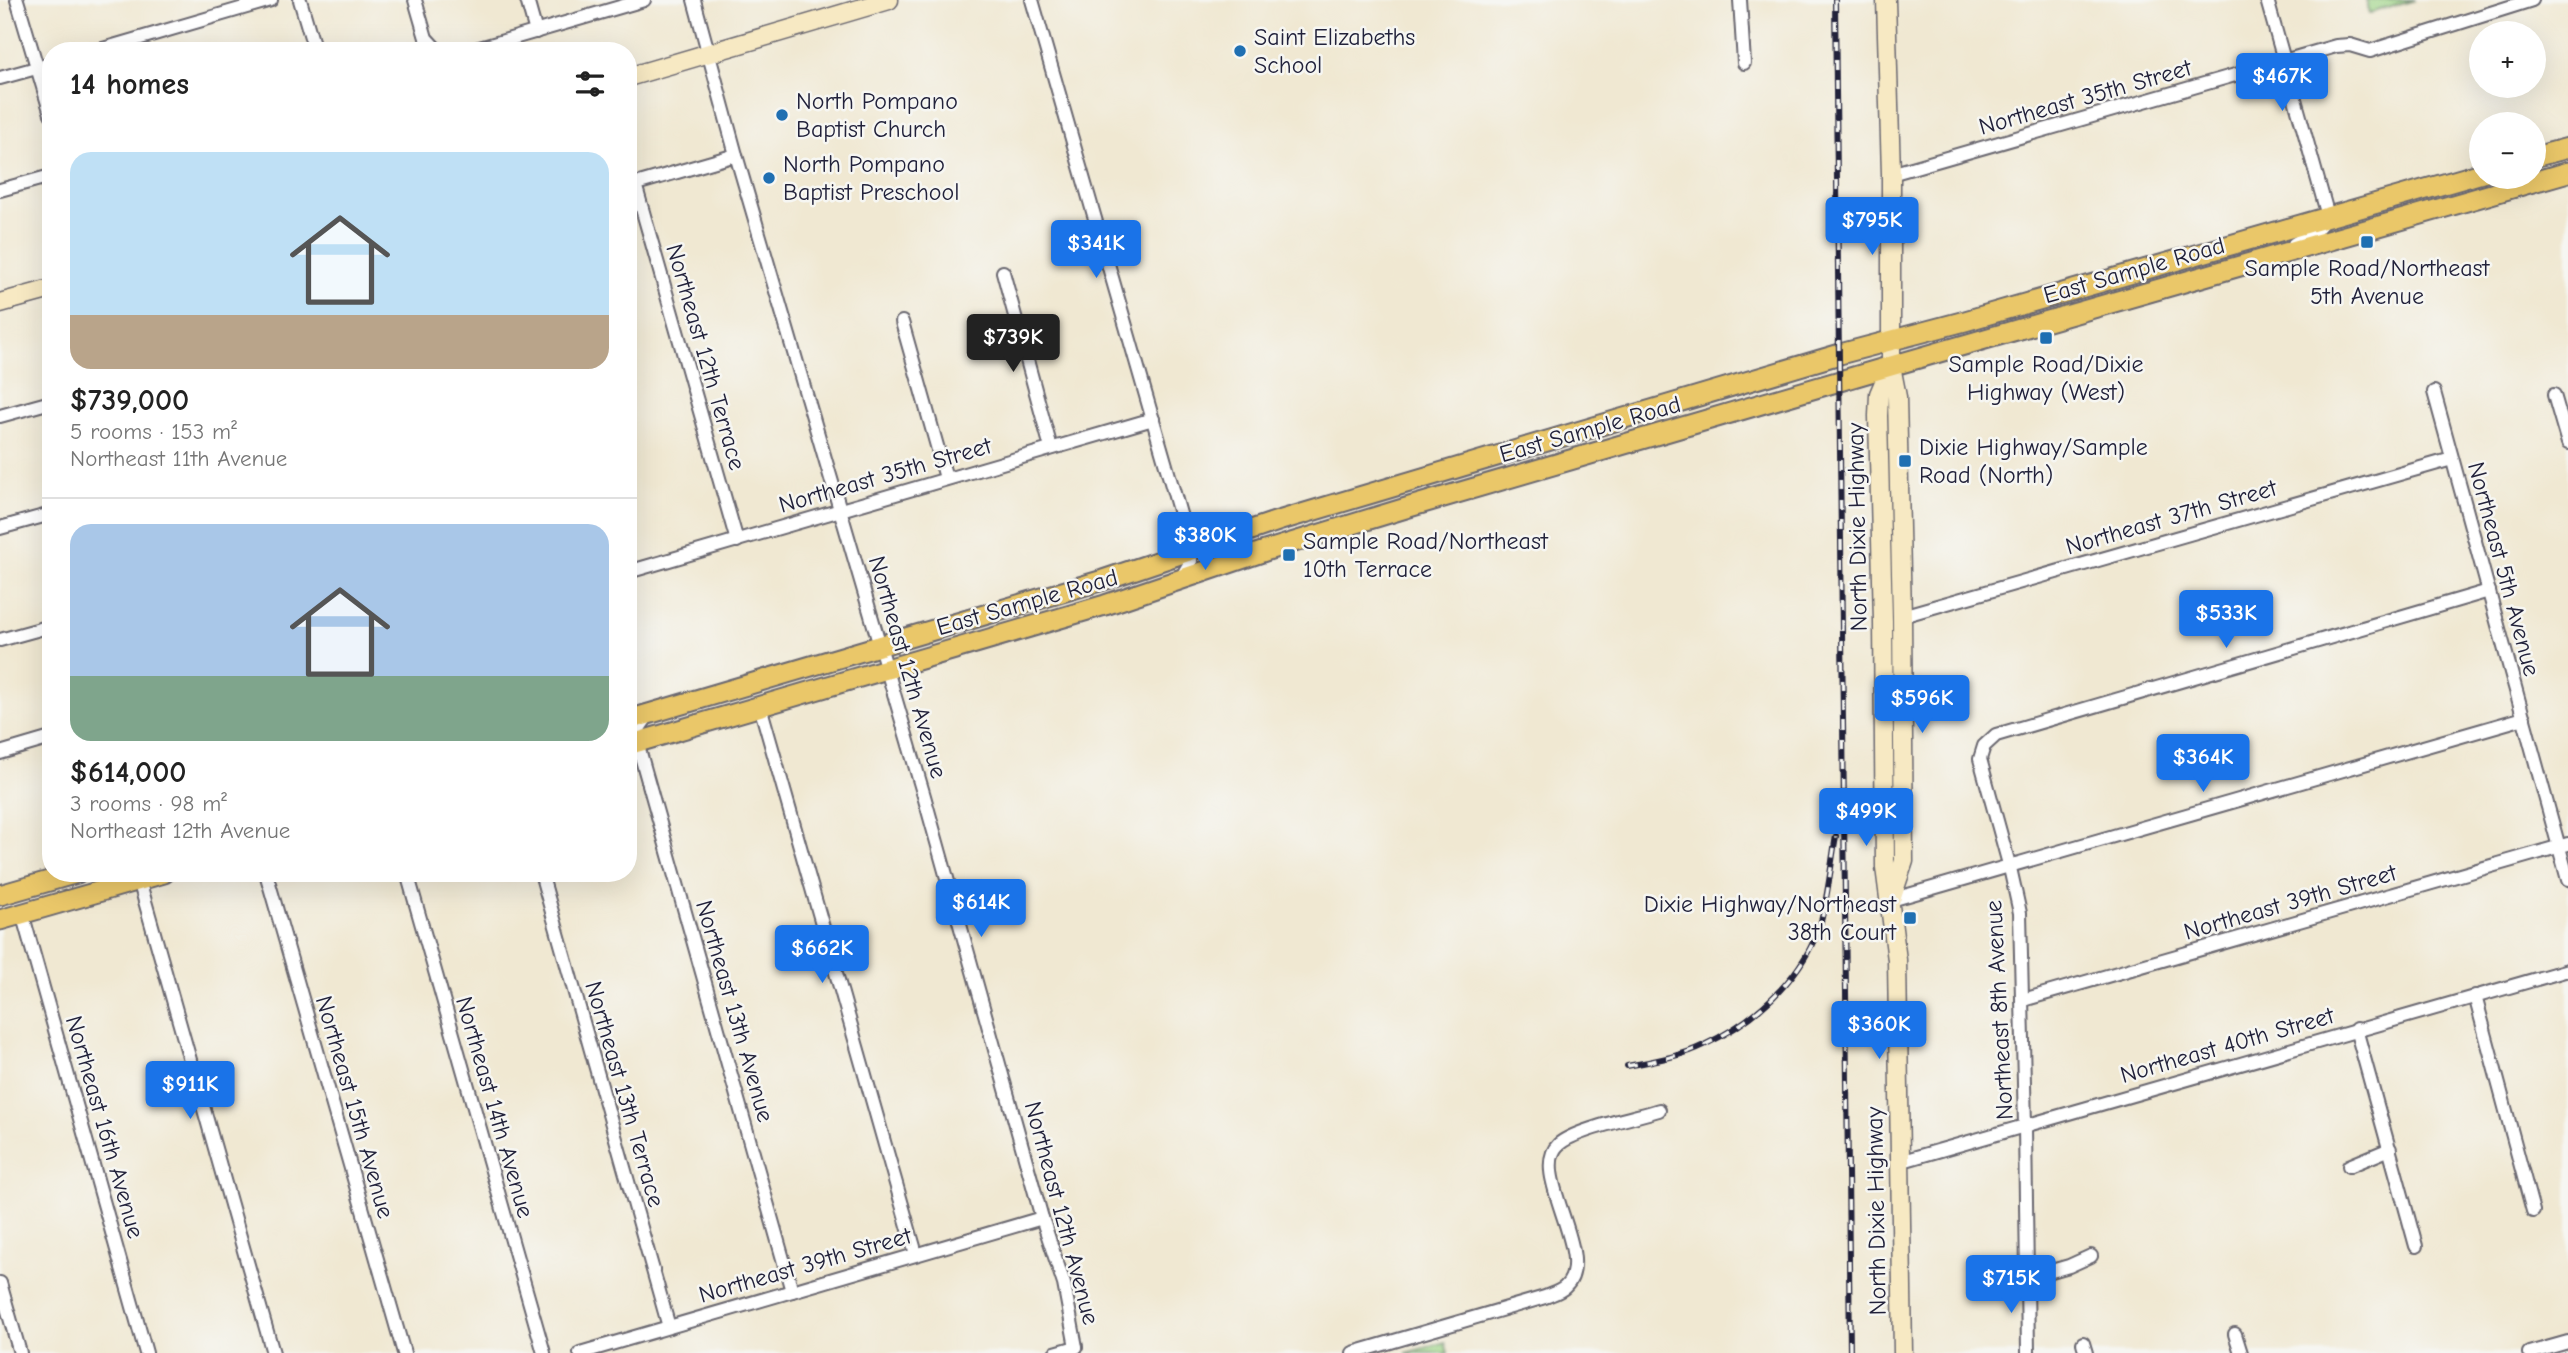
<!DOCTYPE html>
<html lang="en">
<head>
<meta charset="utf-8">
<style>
	:root { --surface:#fff; --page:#f2f2f2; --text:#222; --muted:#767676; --line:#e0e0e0; --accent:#1a73e8 }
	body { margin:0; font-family:"Comic Neue",sans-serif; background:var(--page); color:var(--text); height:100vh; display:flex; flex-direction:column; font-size:26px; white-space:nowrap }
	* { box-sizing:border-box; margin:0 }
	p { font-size:23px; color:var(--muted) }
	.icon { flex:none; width:38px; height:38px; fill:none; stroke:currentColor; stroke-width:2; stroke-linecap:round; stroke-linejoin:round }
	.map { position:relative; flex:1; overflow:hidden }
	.details { position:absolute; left:42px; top:42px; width:595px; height:840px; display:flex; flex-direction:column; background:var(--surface); border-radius:28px; box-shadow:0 7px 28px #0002 }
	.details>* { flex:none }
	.tools { position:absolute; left:2469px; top:21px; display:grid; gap:14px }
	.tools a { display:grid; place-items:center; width:77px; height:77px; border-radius:50%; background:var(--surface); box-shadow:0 7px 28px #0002; font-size:35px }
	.price { position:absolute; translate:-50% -60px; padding:0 16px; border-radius:7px; background:var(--accent); color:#fff; font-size:23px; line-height:46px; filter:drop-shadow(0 2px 4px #0008) }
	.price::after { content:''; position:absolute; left:50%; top:42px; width:21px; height:16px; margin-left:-10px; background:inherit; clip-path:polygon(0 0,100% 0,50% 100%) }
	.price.selected { background:#222; color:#fff }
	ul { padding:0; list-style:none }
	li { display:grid; align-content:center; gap:14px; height:371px; padding:0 28px }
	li+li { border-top:2px solid var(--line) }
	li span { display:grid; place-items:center; height:217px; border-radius:21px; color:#555 }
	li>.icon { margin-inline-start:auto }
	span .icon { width:126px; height:126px; fill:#fffc; stroke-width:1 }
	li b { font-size:30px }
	h2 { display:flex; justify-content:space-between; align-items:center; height:84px; padding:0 28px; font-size:30px }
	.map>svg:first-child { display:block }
	.green { fill:#9ed486; stroke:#607b60; stroke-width:2 }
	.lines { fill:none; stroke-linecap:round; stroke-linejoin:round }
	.street-casing { stroke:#6a6770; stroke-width:16 }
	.secondary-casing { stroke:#6a6770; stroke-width:21 }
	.primary-casing { stroke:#6a6770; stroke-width:23 }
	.street { stroke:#fff; stroke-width:12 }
	.secondary { stroke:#f7e9c3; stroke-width:18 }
	.primary { stroke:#eac769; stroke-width:19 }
	.rail-casing { stroke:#22223b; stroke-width:6 }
	.rail { stroke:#f6f6f2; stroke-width:3.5; stroke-dasharray:10; stroke-linecap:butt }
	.poi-dot { fill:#1f6fb2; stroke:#f6f6f2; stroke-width:2.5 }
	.labels { text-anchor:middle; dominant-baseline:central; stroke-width:5; stroke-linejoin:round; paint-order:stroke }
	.poi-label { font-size:24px; fill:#22223b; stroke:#f6f6f2; text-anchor:start }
	.street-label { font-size:24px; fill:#22223b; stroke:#f6f6f2 }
</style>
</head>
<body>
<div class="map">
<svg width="2568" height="1353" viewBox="0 0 2568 1353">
	<rect width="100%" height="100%" fill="#f6f6f2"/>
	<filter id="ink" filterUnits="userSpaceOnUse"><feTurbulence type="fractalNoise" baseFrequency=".0143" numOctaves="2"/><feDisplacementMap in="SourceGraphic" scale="14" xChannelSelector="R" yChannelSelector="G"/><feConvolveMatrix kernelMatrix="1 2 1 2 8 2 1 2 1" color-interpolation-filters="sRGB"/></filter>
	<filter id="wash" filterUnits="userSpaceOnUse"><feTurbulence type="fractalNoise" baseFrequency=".00686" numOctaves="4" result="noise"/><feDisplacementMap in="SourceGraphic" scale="28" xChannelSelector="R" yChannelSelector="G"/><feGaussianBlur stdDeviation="1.57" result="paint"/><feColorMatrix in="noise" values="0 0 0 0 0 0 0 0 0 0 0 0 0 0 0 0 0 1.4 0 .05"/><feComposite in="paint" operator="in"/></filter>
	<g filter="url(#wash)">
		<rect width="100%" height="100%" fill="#f0e8d2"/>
		<!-- green -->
		<g class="green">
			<path d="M 2366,0 L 2415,0 L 2370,13 Z"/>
			<path d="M 1445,1342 L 1448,1353 L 1406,1353 Z"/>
		</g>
	</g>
	<g filter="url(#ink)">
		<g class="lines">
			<defs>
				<g id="street">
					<path d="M 17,0 L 51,114"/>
					<path d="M 300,0 L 315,51"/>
					<path d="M 415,0 L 426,38 L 438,51"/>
					<path d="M 527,0 L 536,32"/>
					<path d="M 694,0 L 736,155 L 924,796 L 1042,1218 L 1064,1284 L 1076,1347"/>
					<path d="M 1032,0 L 1191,552 L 1191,561 L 1180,580"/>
					<path d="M 1740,0 L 1744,63"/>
					<path d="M 2267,0 L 2328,216 L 2314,232 L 2294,244"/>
					<path d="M 96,51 L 271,0"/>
					<path d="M 469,51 L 644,0"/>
					<path d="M 0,78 L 51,64"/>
					<path d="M 1891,174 L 2336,46 L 2350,45 L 2370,51 L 2532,0"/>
					<path d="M 635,184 L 737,541"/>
					<path d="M 629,186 L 736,155"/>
					<path d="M 0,190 L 51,176"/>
					<path d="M 1003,272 L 1051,448"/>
					<path d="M 902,322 L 946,478"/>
					<path d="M 2434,392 L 2568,880"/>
					<path d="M 2554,395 L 2568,443"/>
					<path d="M 0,416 L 51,402"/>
					<path d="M 0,528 L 51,514"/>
					<path d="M 628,572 L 1153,419"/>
					<path d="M 1902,616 L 2452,459"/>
					<path d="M 0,640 L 51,626"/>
					<path d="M 760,706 L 916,1254"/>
					<path d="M 649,715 C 642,724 636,730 637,742 L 792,1291"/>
					<path d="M 0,753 L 51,738"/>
					<path d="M 266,873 L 404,1353"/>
					<path d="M 407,873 L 544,1353"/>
					<path d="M 541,873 L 669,1327"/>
					<path d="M 139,880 L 273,1353"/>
					<path d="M 1891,900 L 2524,718"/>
					<path d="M 22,913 L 146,1353"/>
					<path d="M 2475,996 L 2533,1211"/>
					<path d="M 2023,1000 L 2568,844"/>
					<path d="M 2356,1029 L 2416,1246"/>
					<path d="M 1899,1162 L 2568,970"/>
					<path d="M 2349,1166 L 2390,1149"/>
					<path d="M 2027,1278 L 2069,1266 L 2091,1256"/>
					<path d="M 0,1283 L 20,1353"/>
					<path d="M 2235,1334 L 2241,1353"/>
					<path d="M 2083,1343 L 2086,1353"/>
					<path d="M 580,1353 L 1042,1218"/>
					<path d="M 1055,1353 L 1076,1347"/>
					<path d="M 1353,1353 L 1545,1297 C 1551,1294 1560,1292 1565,1287 C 1598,1258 1529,1173 1558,1145 C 1573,1130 1637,1117 1659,1110"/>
					<path d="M 2028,1353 L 2025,1126 L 2020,913 L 2010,868 L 1980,759 L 1984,746 L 1996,735 L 2489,591"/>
					<path d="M 2529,1353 L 2568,1342"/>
				</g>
				<g id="secondary">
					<path d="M 1886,0 L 1891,174 L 1891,366 L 1897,397 L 1902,616 L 1904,861 L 1892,897"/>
					<path d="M 628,77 L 889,0"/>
					<path d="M 0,303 L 51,289"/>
					<path d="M 1891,366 L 1879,394 L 1878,416 L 1883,621 L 1885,867 L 1897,960 L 1903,1353"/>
				</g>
				<g id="primary">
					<path d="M 2534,157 L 2568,148"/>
					<path d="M 628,720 L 1103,580 L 1278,521 L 1840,354 L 1965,321 L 2482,173"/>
					<path d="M 628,745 L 1105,605 L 1268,550 L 1406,508 L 1891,366 L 2568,172"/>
					<path d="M 0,895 L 77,873"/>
					<path d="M 0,920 L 164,873"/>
				</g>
			</defs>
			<!-- street casing -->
			<use href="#street" class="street-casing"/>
			<!-- secondary casing -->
			<use href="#secondary" class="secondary-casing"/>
			<!-- primary casing -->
			<use href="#primary" class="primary-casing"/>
			<!-- street -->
			<use href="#street" class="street"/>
			<!-- secondary -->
			<use href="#secondary" class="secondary"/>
			<!-- primary -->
			<use href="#primary" class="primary"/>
			<defs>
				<g id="rail">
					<path d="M 1835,0 L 1850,1353"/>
					<path d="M 1627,1066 C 1653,1061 1680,1057 1704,1045 C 1753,1022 1798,982 1818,931 C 1827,907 1831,863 1836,836"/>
				</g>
			</defs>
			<!-- rail casing -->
			<use href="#rail" class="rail-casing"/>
			<!-- rail -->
			<use href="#rail" class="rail"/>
		</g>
	</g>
	<!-- markers -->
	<g class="poi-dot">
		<circle cx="1240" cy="51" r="7"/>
		<circle cx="782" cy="115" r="7"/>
		<circle cx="769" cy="178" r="7"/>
		<rect x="2360" y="235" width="14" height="14" rx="3.5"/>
		<rect x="2039" y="331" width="14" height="14" rx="3.5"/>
		<rect x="1898" y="454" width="14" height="14" rx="3.5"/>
		<rect x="1282" y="548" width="14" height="14" rx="3.5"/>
		<rect x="1903" y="911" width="14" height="14" rx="3.5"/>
	</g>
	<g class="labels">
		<!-- poi labels -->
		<g class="poi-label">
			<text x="1254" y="37">Saint Elizabeths<tspan x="1254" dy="28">School</tspan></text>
			<text x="796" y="101">North Pompano<tspan x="796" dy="28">Baptist Church</tspan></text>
			<text x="783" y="164">North Pompano<tspan x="783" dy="28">Baptist Preschool</tspan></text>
			<text x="2367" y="268" text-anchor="middle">Sample Road/Northeast<tspan x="2367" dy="28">5th Avenue</tspan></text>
			<text x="2046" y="364" text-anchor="middle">Sample Road/Dixie<tspan x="2046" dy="28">Highway (West)</tspan></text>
			<text x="1919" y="447">Dixie Highway/Sample<tspan x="1919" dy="28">Road (North)</tspan></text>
			<text x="1303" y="541">Sample Road/Northeast<tspan x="1303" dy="28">10th Terrace</tspan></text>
			<text x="1896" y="904" text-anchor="end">Dixie Highway/Northeast<tspan x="1896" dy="28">38th Court</tspan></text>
		</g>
		<!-- street labels -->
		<g class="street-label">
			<text transform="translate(2085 97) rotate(-16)">Northeast 35th Street</text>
			<text transform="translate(2134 270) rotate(-16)">East Sample Road</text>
			<text transform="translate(706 357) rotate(74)">Northeast 12th Terrace</text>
			<text transform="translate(1590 429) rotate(-16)">East Sample Road</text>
			<text transform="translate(885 475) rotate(-16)">Northeast 35th Street</text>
			<text transform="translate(2171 517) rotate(-16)">Northeast 37th Street</text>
			<text transform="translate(1857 527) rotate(-91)">North Dixie Highway</text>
			<text transform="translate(2504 569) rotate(75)">Northeast 5th Avenue</text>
			<text transform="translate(1027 602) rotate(-16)">East Sample Road</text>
			<text transform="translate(908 667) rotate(74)">Northeast 12th Avenue</text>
			<text transform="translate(2290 902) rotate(-16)">Northeast 39th Street</text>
			<text transform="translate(1999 1010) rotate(-93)">Northeast 8th Avenue</text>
			<text transform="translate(735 1011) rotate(74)">Northeast 13th Avenue</text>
			<text transform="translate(2227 1045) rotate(-16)">Northeast 40th Street</text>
			<text transform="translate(625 1094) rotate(74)">Northeast 13th Terrace</text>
			<text transform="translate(355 1107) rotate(74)">Northeast 15th Avenue</text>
			<text transform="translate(495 1107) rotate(74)">Northeast 14th Avenue</text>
			<text transform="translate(105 1127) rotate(74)">Northeast 16th Avenue</text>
			<text transform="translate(1876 1211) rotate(-91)">North Dixie Highway</text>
			<text transform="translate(1062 1213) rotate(75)">Northeast 12th Avenue</text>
			<text transform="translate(805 1265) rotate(-16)">Northeast 39th Street</text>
		</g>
	</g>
</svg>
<div class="tools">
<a>+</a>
<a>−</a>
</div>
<b class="price" style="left:2282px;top:113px">$467K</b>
<b class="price" style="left:1872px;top:257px">$795K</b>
<b class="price" style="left:1096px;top:280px">$341K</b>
<b class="price selected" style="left:1013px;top:374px">$739K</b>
<b class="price" style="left:1205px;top:572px">$380K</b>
<b class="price" style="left:2226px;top:650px">$533K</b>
<b class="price" style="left:1922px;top:735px">$596K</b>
<b class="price" style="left:2203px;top:794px">$364K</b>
<b class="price" style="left:1866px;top:848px">$499K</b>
<b class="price" style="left:981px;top:939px">$614K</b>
<b class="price" style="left:822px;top:985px">$662K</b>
<b class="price" style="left:1879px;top:1061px">$360K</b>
<b class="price" style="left:190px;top:1121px">$911K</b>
<b class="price" style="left:2011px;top:1315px">$715K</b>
<section class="details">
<h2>14 homes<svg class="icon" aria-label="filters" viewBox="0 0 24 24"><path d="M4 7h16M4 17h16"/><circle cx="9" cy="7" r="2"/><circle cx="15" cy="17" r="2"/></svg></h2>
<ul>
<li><span style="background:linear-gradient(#bfe0f5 75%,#b9a48a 0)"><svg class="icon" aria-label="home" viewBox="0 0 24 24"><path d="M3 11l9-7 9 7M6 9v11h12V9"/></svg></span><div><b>$739,000</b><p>5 rooms · 153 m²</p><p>Northeast 11th Avenue</p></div></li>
<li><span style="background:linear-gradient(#a9c7e8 70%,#7fa58c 0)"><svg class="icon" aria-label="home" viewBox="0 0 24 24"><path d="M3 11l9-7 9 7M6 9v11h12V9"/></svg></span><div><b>$614,000</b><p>3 rooms · 98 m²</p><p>Northeast 12th Avenue</p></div></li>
</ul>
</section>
</div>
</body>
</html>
